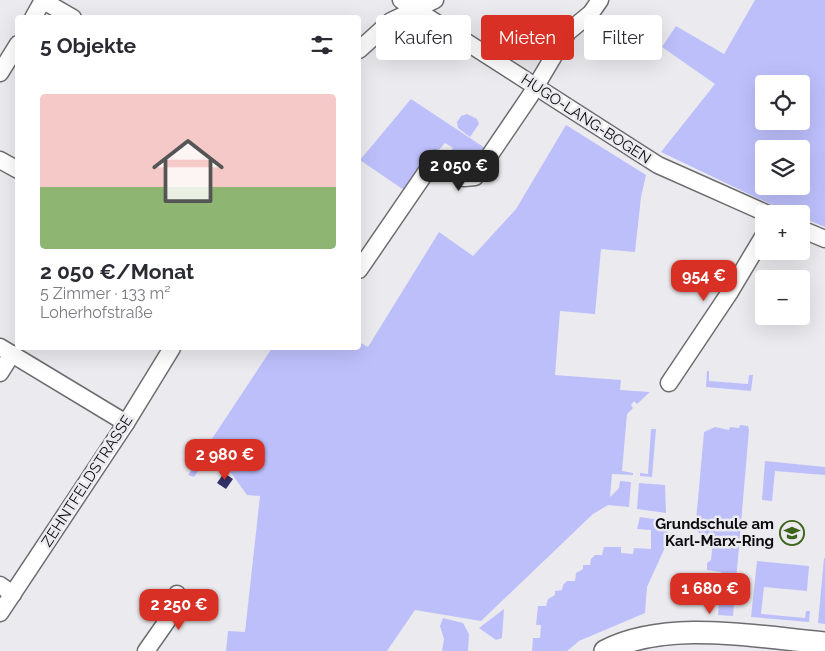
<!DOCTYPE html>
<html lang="de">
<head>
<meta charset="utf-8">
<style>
	:root { --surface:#fff; --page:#f2f2f3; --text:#2b2b33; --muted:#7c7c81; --line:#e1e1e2; --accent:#d93025 }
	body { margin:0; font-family:Raleway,sans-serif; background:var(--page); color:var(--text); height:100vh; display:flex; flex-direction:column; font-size:19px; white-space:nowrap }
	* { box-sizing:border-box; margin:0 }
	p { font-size:16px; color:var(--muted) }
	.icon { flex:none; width:28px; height:28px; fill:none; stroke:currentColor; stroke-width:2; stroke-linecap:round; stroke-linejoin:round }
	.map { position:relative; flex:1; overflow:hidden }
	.details { position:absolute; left:15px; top:15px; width:346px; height:335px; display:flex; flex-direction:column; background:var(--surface); border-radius:5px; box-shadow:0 5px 20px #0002 }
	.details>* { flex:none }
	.banner { position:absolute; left:376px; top:15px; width:374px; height:45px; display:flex; gap:10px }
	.buttons { position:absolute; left:755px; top:75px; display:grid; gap:10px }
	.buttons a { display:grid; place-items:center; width:55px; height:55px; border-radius:5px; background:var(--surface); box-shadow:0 5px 20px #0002; font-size:25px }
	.price { position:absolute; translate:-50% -42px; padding:0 11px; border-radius:10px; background:var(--accent); color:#fff; font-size:16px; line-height:32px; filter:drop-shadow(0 1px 2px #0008) }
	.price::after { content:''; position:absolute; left:50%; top:30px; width:15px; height:11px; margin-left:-8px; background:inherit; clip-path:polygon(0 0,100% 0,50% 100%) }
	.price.active { background:#222; color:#fff }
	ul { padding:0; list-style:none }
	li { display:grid; align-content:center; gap:10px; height:265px; padding:0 25px }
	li+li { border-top:1px solid var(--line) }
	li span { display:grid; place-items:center; height:155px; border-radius:5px; color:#555 }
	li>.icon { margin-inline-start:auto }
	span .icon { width:90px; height:90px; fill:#fffc; stroke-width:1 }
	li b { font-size:21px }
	h2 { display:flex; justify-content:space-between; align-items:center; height:60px; padding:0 25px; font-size:21px }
	.chip { padding:0 18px; border-radius:5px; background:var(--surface); box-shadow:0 5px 20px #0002; font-size:18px; line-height:45px }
	.chip.active { background:var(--accent); color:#fff }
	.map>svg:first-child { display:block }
	.green { fill:#bdbffb; fill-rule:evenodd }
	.building { fill:#333069 }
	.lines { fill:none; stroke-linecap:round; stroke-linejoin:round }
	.minor-casing { stroke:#6d6d70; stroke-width:19 }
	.major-casing { stroke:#6d6d70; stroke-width:24 }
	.minor { stroke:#fff; stroke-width:16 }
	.major { stroke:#fff; stroke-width:21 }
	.labels { text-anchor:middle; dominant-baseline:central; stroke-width:5; stroke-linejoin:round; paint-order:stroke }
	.street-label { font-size:15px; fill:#0b0b0c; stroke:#ebebef }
	.poi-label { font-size:15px; font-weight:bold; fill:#0b0b0c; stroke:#ebebef; text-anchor:end }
</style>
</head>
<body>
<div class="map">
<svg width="825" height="651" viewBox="0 0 825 651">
	<rect width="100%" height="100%" fill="#ebebef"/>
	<!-- green -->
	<g class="green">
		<path d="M 755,0 L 825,0 L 825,227 L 801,217 L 801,214 L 794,214 L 757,198 L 661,152 L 715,84 L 662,47 L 676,26 L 724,54 ZM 764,84 L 801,84 L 801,121 L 764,121 ZM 764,149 L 801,149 L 801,186 L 764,186 Z"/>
		<path d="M 411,99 L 488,150 L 476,168 L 465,171 L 444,160 L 453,148 L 445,143 L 404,190 L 360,160 Z"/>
		<path d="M 467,114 L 477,119 L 479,124 L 470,137 L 458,128 L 457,122 L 461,116 Z"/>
		<path d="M 566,125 L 646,175 L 641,197 L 635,252 L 601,249 L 595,314 L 560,311 L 555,375 L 621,380 L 620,390 L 650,392 L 637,404 L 634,401 L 631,405 L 633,408 L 627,414 L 622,471 L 633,473 L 633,475 L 612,474 L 610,497 L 619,488 L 620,481 L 631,482 L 629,507 L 608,505 L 593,514 L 481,621 L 415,610 L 387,651 L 226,651 L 228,631 L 245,632 L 260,496 L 247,495 L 229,470 L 233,462 L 209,456 L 194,477 L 188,475 L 272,348 L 359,348 L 359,342 L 368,347 L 439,232 L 473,256 L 516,209 Z"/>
		<path d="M 707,371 L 709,371 L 709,381 L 748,384 L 749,375 L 753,375 L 751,391 L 706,387 Z"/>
		<path d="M 740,425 L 748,426 L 749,430 L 733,616 L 718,615 L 721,572 L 707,570 L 707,563 L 711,560 L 712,550 L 709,537 L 702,536 L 696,530 L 696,521 L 704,432 L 715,427 L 729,430 L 730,427 L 739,428 Z"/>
		<path d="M 651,429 L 656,429 L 652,477 L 640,476 L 640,473 L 648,474 Z"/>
		<path d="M 765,461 L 825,467 L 825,475 L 775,471 L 772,501 L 762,500 Z"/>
		<path d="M 639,483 L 665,485 L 666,513 L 637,509 Z"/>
		<path d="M 640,517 L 660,520 L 668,525 L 667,543 L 647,587 L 645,613 L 579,641 L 567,651 L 532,651 L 533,638 L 540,638 L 541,625 L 536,625 L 538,606 L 546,606 L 548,599 L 555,595 L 555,591 L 562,590 L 563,585 L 567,581 L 575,581 L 576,573 L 583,569 L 583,565 L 590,565 L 591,559 L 595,555 L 602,555 L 604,547 L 621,547 L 621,553 L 633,554 L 634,548 L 651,549 L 651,530 L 637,529 Z"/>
		<path d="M 824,558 L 825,558 L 825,624 L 818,623 Z"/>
		<path d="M 757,561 L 809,566 L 807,591 L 764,587 L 761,614 L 805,618 L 806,611 L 810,611 L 809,622 L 751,617 Z"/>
		<path d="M 504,609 L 502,638 L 496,640 L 479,628 Z"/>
		<path d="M 443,618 L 463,623 L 469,634 L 468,651 L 442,651 L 444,639 L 440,626 Z"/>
	</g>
	<!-- building -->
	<path class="building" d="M 224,473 L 233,479 L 226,489 L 217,483 Z"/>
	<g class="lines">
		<defs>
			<g id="minor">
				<path d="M 42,0 L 73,18"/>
				<path d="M 401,0 L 658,165 L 768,214"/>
				<path d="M 33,18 L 43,0"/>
				<path d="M 359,50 L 391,21 L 435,0"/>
				<path d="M 0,73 L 18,44"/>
				<path d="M 0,160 L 18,170"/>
				<path d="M 801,229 L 825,239"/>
				<path d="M 359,270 L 435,159 L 464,178 L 475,177 L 530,96 L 568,32 L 591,13 L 600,0"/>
				<path d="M 0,347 L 126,423"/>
				<path d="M 0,373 L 12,354"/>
				<path d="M 669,383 L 730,292 L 764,235"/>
				<path d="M 0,585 L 13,594"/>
				<path d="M 0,613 L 126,423 L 172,348"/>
				<path d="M 146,651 L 167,621 L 177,594"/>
			</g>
			<path id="major" d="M 605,651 C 667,619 757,637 825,643"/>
		</defs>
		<!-- minor casing -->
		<use href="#minor" class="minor-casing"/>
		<!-- major casing -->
		<use href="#major" class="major-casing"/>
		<!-- minor -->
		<use href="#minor" class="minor"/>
		<!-- major -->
		<use href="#major" class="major"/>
	</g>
	<!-- icons -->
	<defs>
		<symbol id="school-ring" viewBox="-11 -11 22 22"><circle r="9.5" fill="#ebebef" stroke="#3f631b" stroke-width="1.5"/><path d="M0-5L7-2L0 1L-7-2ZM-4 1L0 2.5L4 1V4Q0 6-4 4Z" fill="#3f631b"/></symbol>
	</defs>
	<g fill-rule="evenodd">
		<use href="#school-ring" x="778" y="519" width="28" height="28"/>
	</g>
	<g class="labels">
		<!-- street labels -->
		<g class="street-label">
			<text transform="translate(586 119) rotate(33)">HUGO-LANG-BOGEN</text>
			<text transform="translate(87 481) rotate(-57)">ZEHNTFELDSTRASSE</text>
		</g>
		<!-- poi labels -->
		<g class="poi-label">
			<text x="774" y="524">Grundschule am<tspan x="774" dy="17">Karl-Marx-Ring</tspan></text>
		</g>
	</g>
</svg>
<div class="buttons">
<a><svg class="icon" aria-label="locate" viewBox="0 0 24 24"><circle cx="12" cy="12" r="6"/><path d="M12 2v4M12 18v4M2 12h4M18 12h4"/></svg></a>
<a><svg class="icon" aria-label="layers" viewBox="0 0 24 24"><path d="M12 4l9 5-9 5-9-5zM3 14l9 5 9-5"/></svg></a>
<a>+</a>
<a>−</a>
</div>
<b class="price active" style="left:459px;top:192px">2 050 €</b>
<b class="price" style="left:704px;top:302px">954 €</b>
<b class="price" style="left:225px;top:481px">2 980 €</b>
<b class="price" style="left:710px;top:615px">1 680 €</b>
<b class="price" style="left:179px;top:631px">2 250 €</b>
<div class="banner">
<a class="chip">Kaufen</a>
<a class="chip active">Mieten</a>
<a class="chip">Filter</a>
</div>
<section class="details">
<h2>5 Objekte<svg class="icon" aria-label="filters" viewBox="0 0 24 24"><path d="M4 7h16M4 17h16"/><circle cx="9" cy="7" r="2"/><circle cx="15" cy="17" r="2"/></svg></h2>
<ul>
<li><span style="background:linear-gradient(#f6c9c9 60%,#8fb573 0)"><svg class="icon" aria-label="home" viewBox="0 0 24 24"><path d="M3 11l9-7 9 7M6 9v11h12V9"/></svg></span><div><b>2 050 €/Monat</b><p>5 Zimmer · 133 m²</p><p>Loherhofstraße</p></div></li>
</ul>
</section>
</div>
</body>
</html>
